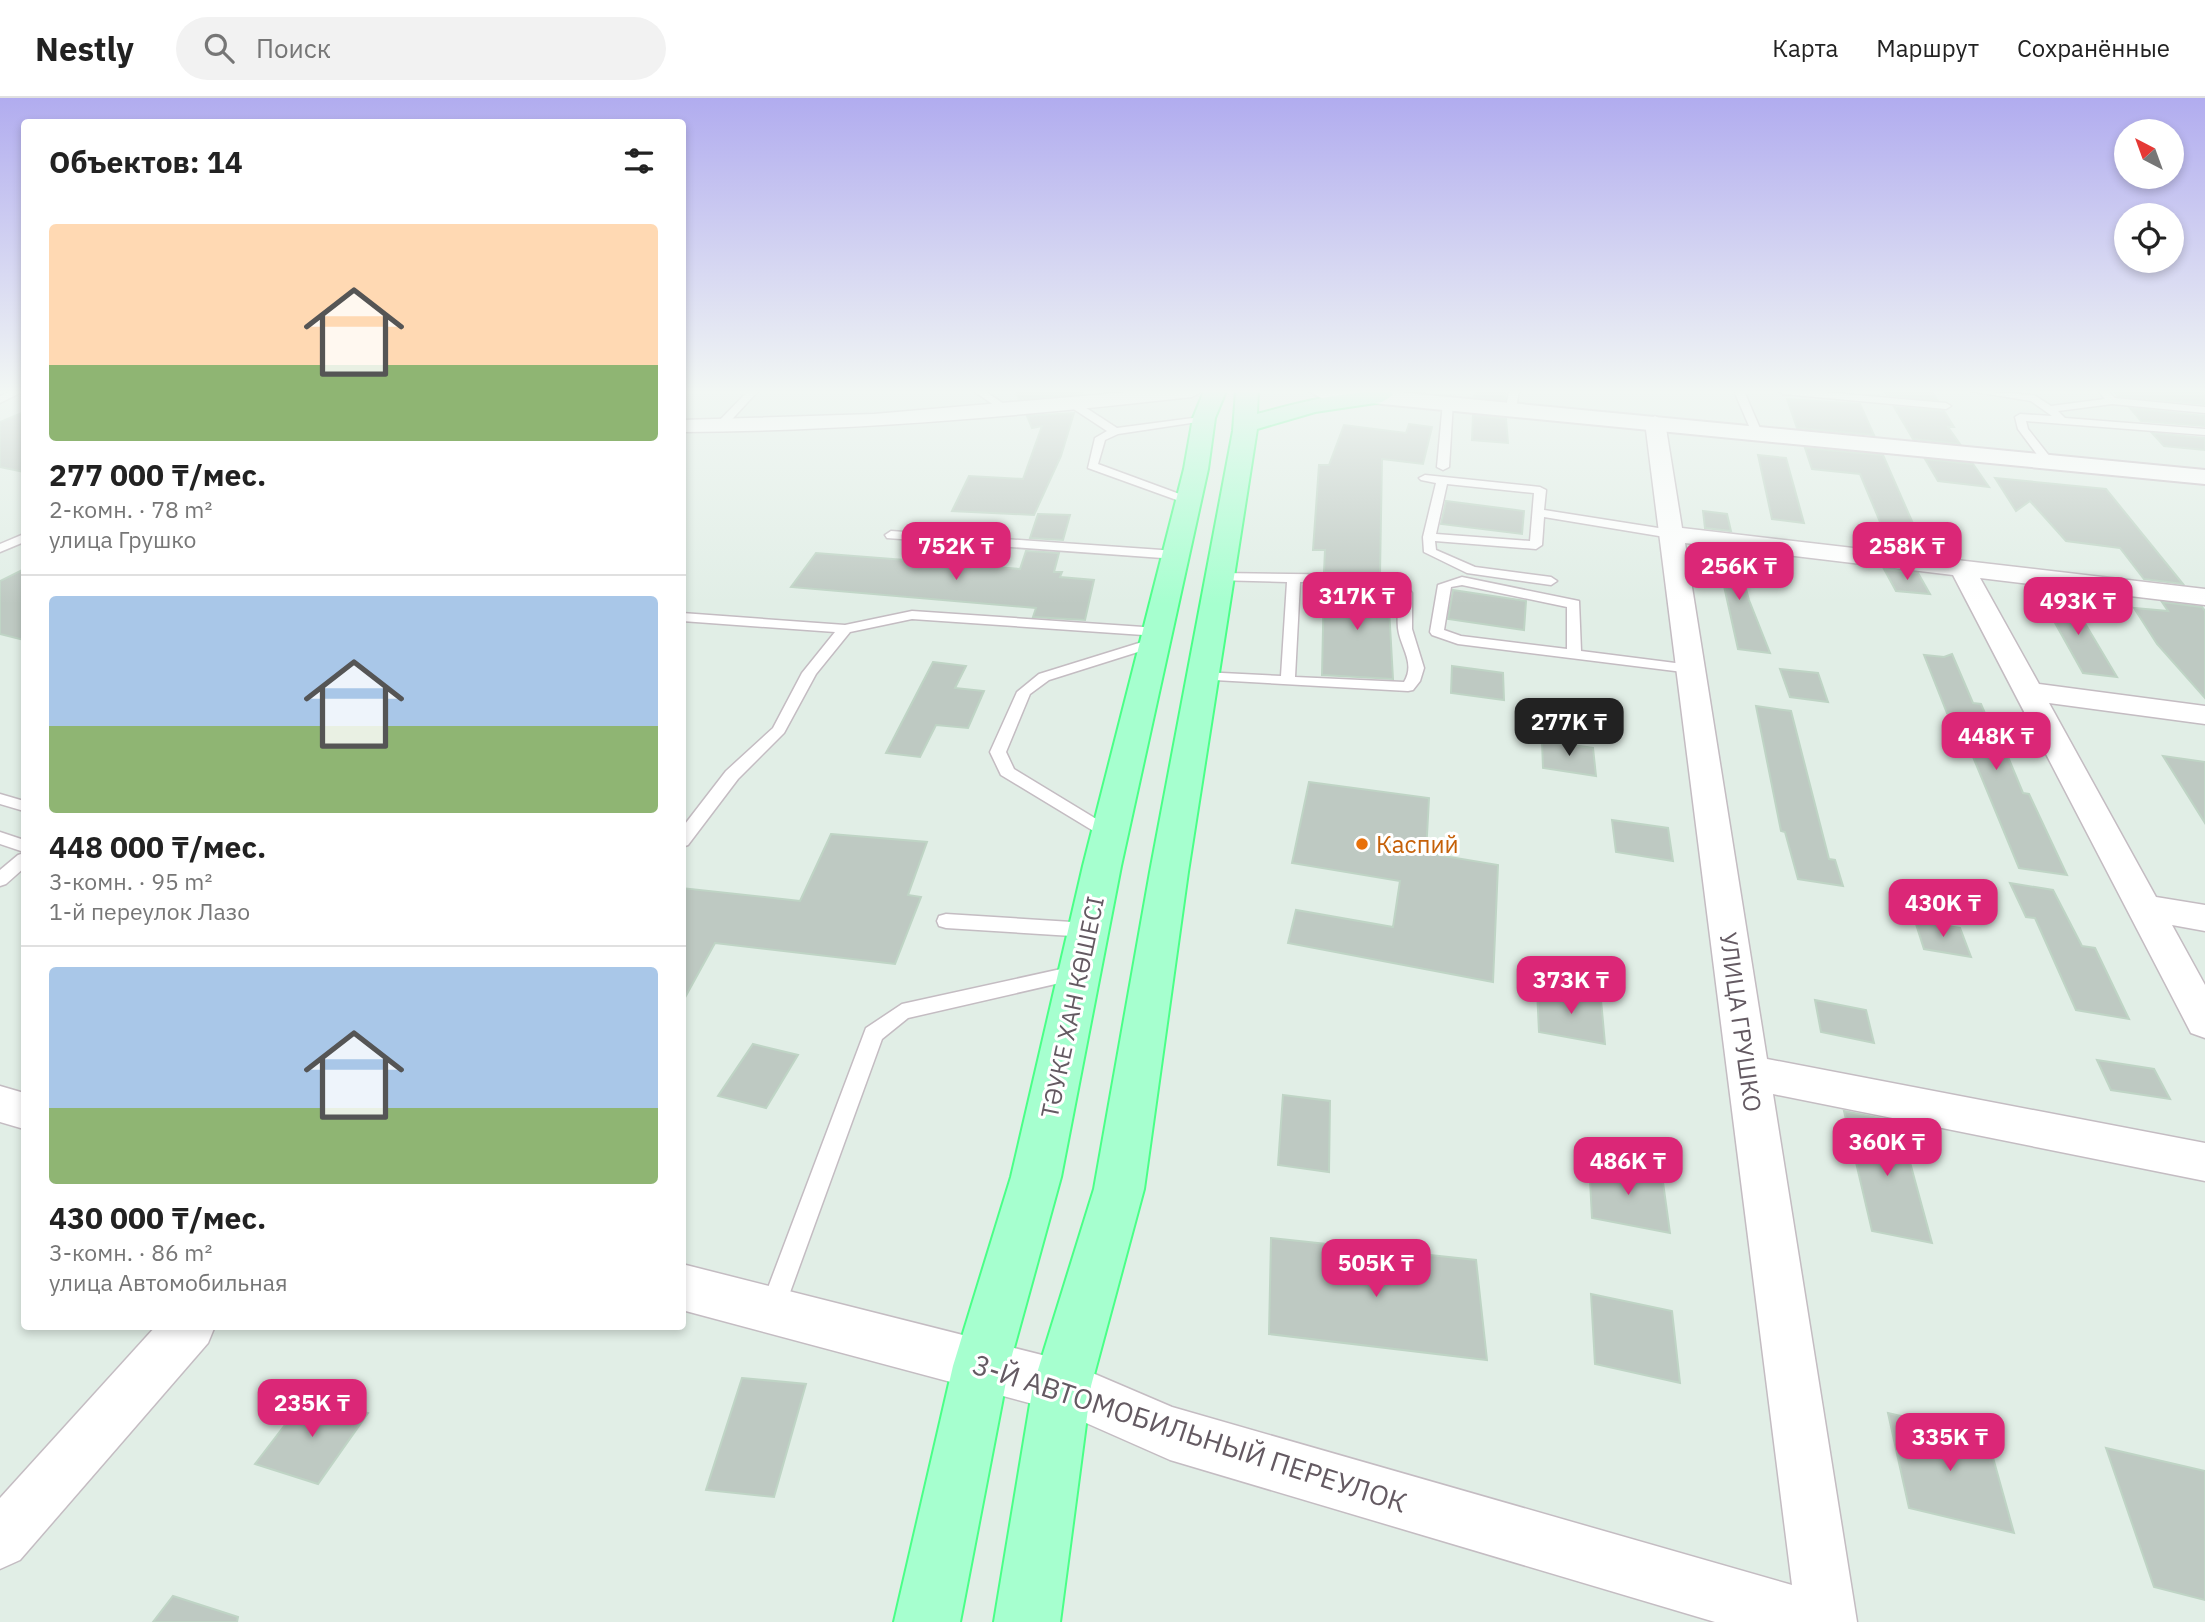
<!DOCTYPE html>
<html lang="ru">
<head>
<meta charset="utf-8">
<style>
	:root { --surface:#fff; --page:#f2f2f2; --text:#222; --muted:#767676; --line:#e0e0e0; --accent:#db2777 }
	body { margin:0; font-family:"IBM Plex Sans",sans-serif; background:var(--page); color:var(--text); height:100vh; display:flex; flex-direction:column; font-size:26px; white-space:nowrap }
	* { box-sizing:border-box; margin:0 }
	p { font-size:23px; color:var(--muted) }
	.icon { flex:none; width:38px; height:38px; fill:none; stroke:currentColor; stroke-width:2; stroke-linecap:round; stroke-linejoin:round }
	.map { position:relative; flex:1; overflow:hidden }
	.drawer { position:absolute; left:21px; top:21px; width:665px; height:1211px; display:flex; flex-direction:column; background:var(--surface); border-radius:7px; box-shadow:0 4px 10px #0003 }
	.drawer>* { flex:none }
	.needle { width:46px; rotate:319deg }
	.fabs { position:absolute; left:2114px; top:21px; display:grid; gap:14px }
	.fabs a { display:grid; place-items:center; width:70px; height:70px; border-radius:50%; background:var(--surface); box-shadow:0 4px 10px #0003; font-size:35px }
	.price { position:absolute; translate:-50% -60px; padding:0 16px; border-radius:14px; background:var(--accent); color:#fff; font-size:23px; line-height:46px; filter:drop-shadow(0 2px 4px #0008) }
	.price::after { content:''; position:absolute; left:50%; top:42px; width:21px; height:16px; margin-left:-10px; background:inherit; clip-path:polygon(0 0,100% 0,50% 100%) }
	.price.on { background:#222; color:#fff }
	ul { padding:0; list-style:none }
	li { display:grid; align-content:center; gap:14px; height:371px; padding:0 28px }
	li+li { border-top:2px solid var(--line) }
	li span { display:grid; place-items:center; height:217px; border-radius:7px; color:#555 }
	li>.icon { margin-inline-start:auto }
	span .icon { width:126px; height:126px; fill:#fffc; stroke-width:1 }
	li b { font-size:30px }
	h2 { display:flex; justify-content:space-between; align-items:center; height:84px; padding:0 28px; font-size:30px }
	header { display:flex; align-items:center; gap:42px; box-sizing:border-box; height:98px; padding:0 35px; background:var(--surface); border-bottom:2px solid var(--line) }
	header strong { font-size:33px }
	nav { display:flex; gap:38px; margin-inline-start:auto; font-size:24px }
	.search { width:490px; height:63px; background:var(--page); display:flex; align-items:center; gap:18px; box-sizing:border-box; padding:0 24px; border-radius:38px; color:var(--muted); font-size:26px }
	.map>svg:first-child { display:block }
	.building { fill:#bec9c2; stroke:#bfd4c5; stroke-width:2 }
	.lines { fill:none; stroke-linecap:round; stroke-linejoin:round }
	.lane-casing { stroke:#c4bcc2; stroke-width:3 }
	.street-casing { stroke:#c4bcc2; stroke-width:3 }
	.secondary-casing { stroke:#c9bec6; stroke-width:4 }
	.primary-casing { stroke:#4aff88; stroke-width:4 }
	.lane { fill:#fff; fill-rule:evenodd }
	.street { fill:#fff; fill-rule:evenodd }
	.secondary { fill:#fff; fill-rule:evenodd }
	.primary { fill:#a6ffcf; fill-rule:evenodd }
	.food-dot { fill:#e8710a; stroke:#fff; stroke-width:2.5 }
	.labels { text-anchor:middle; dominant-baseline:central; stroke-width:6; stroke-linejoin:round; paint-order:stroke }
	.food-label { font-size:24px; fill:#c56008; stroke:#fff; text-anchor:start }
	.street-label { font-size:24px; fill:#645a62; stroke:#fff }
	.near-street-label { font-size:28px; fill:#645a62; stroke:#fff }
</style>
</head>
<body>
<header>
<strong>Nestly</strong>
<div class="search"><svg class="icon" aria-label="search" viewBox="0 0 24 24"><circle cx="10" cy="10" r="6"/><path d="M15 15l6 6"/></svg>Поиск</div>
<nav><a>Карта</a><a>Маршрут</a><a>Сохранённые</a></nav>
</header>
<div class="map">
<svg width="2205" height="1524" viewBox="0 0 2205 1524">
	<rect width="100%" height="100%" fill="#e1eee6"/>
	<!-- building -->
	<g class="building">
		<path d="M 1015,293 L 1082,293 L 1081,296 L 1019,301 Z"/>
		<path d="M 1475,293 L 1505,293 L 1505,302 L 1474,299 Z"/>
		<path d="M 1884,293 L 1932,293 L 1937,302 L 1887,297 Z"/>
		<path d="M 2114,293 L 2205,293 L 2205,306 L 2118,298 Z"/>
		<path d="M 1787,301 L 1860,306 L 1874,337 L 1797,330 Z"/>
		<path d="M 1894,309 L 1944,313 L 1954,329 L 1948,329 L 1960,346 L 1913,341 Z"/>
		<path d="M 2130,310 L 2205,318 L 2205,328 L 2141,323 Z"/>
		<path d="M 24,314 L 24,374 L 0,369 L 0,324 Z"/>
		<path d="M 1074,315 L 1061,358 L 1034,417 L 952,413 L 969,378 L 1023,381 L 1042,328 L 1032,330 L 1027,318 Z"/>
		<path d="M 1473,317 L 1506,321 L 1508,345 L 1472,342 Z"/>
		<path d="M 1409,326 L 1432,329 L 1423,366 L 1382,361 L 1380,476 L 1324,474 L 1325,452 L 1313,452 L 1319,367 L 1329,367 L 1344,327 L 1406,335 Z"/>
		<path d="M 2152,335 L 2205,340 L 2205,352 L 2164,348 Z"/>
		<path d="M 1805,350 L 1883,357 L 1925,453 L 1872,450 L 1861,428 L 1883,431 L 1860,376 L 1812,371 Z"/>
		<path d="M 1758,357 L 1786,360 L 1804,425 L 1772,421 Z"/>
		<path d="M 1925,361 L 1973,366 L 1989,389 L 1938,383 Z"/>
		<path d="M 1995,380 L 2106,391 L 2183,486 L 2144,481 L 2120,450 L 2066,443 L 2030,403 L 2016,413 Z"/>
		<path d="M 1446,403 L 1524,413 L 1522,436 L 1441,426 Z"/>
		<path d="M 1703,413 L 1727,416 L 1731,433 L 1705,430 Z"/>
		<path d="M 1038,416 L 1070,417 L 1063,442 L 1030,440 Z"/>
		<path d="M 1708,450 L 1736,454 L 1749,502 L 1770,555 L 1738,551 L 1720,470 L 1710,469 Z"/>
		<path d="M 1026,453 L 1059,455 L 1054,474 L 1062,474 L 1060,479 L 1094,482 L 1085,522 L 1033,519 L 1036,510 L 791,489 L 816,455 L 1020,471 Z"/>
		<path d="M 24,471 L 24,542 L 0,536 L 0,483 Z"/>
		<path d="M 1884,471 L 1918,475 L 1930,496 L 1896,493 Z"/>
		<path d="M 1324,486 L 1366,487 L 1388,492 L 1393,581 L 1322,577 Z"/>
		<path d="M 1453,492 L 1526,503 L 1524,532 L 1448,521 Z"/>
		<path d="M 2040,498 L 2071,502 L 2117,579 L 2083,575 Z"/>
		<path d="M 2162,504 L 2202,509 L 2205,513 L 2205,600 L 2157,546 L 2134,510 L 2168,513 Z"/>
		<path d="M 1952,556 L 1973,605 L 1981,606 L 1996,641 L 2001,642 L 2023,695 L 2029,696 L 2067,777 L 2019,770 L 1971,654 L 1967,654 L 1953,616 L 1947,615 L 1924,557 L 1944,559 Z"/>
		<path d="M 933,564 L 966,568 L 955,590 L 984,593 L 968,630 L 936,627 L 920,659 L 886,655 Z"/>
		<path d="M 1452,568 L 1503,575 L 1504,602 L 1451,595 Z"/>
		<path d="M 1780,571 L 1818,575 L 1828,604 L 1790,599 Z"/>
		<path d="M 1756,608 L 1791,613 L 1829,761 L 1835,762 L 1843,788 L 1798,781 L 1785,734 L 1781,733 Z"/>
		<path d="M 1542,643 L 1593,650 L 1596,678 L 1543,670 Z"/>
		<path d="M 2163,658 L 2205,664 L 2205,725 Z"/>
		<path d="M 1309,684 L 1429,700 L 1426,755 L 1498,767 L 1493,884 L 1288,845 L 1296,812 L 1393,829 L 1400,783 L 1292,765 Z"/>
		<path d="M 1612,722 L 1668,730 L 1673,763 L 1616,754 Z"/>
		<path d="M 831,736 L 927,744 L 908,797 L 921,799 L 895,866 L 715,845 L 682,905 L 682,790 L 800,803 Z"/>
		<path d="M 2010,785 L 2053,792 L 2082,848 L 2095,850 L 2129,921 L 2076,912 L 2035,820 L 2026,819 Z"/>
		<path d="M 1915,823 L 1960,830 L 1971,859 L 1924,851 Z"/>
		<path d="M 1537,891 L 1601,902 L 1605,946 L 1539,934 Z"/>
		<path d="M 1815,902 L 1866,912 L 1874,945 L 1821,934 Z"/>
		<path d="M 753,946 L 798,957 L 766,1010 L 718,998 Z"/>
		<path d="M 2097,962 L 2154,971 L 2170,1001 L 2111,992 Z"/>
		<path d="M 1283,997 L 1330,1003 L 1329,1074 L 1278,1067 Z"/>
		<path d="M 1844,1013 L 1899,1024 L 1932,1145 L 1872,1133 Z"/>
		<path d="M 1589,1063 L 1662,1077 L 1670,1135 L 1592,1120 Z"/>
		<path d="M 1271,1140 L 1476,1162 L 1487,1262 L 1269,1236 Z"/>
		<path d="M 1591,1196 L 1672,1213 L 1680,1285 L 1595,1266 Z"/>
		<path d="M 742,1280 L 806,1286 L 774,1399 L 706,1392 Z"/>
		<path d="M 308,1297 L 368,1315 L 318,1386 L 255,1366 Z"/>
		<path d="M 1888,1315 L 1987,1338 L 2014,1435 L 1909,1410 Z"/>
		<path d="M 2106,1350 L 2205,1373 L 2205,1502 L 2154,1489 Z"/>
		<path d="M 173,1498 L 238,1519 L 237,1524 L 153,1524 Z"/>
	</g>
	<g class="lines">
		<defs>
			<g id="lane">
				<path d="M 12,293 L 24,293 L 0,305 L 0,298 Z"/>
				<path d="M 748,293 L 758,293 L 724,330 L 716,330 L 716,326 Z"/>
				<path d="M 974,293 L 985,293 L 1014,313 L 1005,315 Z"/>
				<path d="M 1509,293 L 1519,293 L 1516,310 L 1511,313 L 1506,310 Z"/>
				<path d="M 1734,293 L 1744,293 L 1762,335 L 1761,337 L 1752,335 Z"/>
				<path d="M 1778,293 L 1811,293 L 1946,305 L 1951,308 L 1946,311 L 1783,296 Z"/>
				<path d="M 1970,293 L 2034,297 L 2051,308 L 2105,301 L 2098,293 L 2108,293 L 2115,300 L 2205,309 L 2205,315 L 2112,306 L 2058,313 L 2065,320 L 2205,331 L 2205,337 L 2026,323 L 2028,331 L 2054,364 L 2048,367 L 2044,366 L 2018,331 L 2015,319 L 2020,316 L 2052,318 L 2031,303 Z"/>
				<path d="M 1448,301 L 1453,304 L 1449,369 L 1443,372 L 1437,369 L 1443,304 Z"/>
				<path d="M 1069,304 L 1077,304 L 1117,330 L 1208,318 L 1208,322 L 1204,323 L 1118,336 L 1105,342 L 1098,366 L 1193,401 L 1193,405 L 1185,405 L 1088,370 L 1095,340 L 1107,333 L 1069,308 Z"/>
				<path d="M 1425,377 L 1540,389 L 1546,392 L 1544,412 L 1671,432 L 1677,436 L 1671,440 L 1544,419 L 1542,447 L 1536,451 L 1435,443 L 1436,452 L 1475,469 L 1551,479 L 1557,483 L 1551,487 L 1467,475 L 1424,454 L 1423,439 L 1436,385 L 1421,382 L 1419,380 ZM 1447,386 L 1534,395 L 1530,443 L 1436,436 Z"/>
				<path d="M 891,433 L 1176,453 L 1182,457 L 1176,461 L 887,440 L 885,437 Z"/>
				<path d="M 24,436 L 24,444 L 0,454 L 0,446 Z"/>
				<path d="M 1220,475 L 1369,477 L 1402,483 L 1412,495 L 1412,531 L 1424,570 L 1420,583 L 1413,592 L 1408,593 L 1197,581 L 1197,575 L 1202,574 L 1281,578 L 1287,484 L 1215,482 L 1215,476 ZM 1300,484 C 1324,484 1383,478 1398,496 C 1398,507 1397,519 1398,530 C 1400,549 1416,565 1404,584 L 1295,579 Z"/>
				<path d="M 1462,479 L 1579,503 L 1581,553 L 1691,567 L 1698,571 L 1691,575 L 1458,546 L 1432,537 L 1430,534 L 1438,487 ZM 1462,487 L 1567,509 L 1567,551 L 1461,538 L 1444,532 L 1451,489 Z"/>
				<path d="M 912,513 L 1158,530 L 1165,534 L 1158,538 L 912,521 L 850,534 L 816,576 L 784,635 L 738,681 L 688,747 L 682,749 L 682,730 L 726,673 L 773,630 L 802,575 L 835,534 L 682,523 L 682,515 L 845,527 Z"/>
				<path d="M 1155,540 L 1160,541 L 1160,547 L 1049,582 L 1030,596 L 1006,654 L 1014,671 L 1116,733 L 1119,737 L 1110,743 L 1001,677 L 990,654 L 1017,594 L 1039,576 Z"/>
				<path d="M 0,696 L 24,703 L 24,713 L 0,706 Z"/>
				<path d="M 0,734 L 24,742 L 24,754 L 0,746 Z"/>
				<path d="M 24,755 L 24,770 L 6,786 L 0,788 L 0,772 L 18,757 Z"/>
				<path d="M 946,816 L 1088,825 L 1095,827 L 1097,832 L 1095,837 L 1088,839 L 946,830 L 939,828 L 937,823 L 939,818 Z"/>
				<path d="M 1079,867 L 1086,869 L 1089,874 L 1086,879 L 908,920 L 882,941 L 784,1211 L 781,1219 L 772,1223 L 763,1219 L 760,1211 L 866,930 L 902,906 Z"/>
			</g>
			<g id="street">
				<path d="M 1141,293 L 1202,293 L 1192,299 C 1022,318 853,333 682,334 L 682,322 L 874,316 Z"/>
				<path d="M 1655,318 L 1665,324 L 1682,430 L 2205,491 L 2205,507 L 1980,480 L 2039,586 L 2205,608 L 2205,626 L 2049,605 L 2156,799 L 2205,807 L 2205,833 L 2172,827 L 2205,887 L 2205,940 L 2191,935 L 1953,477 L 1685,445 L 1767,961 L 2205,1045 L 2205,1083 L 1773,996 L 1857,1524 L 1715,1524 L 1170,1362 L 1059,1313 L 682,1212 L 682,1166 L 1062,1262 L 1172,1309 L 1792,1487 L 1645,324 Z"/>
				<path d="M 0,988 L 24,995 L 24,1031 L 0,1024 Z"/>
				<path d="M 156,1228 L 215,1228 L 208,1245 L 20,1462 L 0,1471 L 0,1400 Z"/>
			</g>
			<path id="secondary" d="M 1310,293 L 1385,293 L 2205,372 L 2205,386 L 1321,300 Z"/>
			<g id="primary">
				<path d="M 1204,293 L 1226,293 L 1215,320 L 1208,371 L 1121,768 L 1061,1079 L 1009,1268 L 960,1524 L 894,1524 L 953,1268 L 1011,1079 L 1083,768 L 1184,371 L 1193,320 Z"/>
				<path d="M 1236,293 L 1258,293 L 1257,316 C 1301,304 1344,293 1390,293 L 1393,297 L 1382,304 L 1315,314 L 1257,331 L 1188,774 L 1144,1091 L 1091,1288 L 1060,1524 L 994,1524 L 1033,1288 L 1094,1091 L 1150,774 L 1233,333 Z"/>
			</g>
		</defs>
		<!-- lane casing -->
		<use href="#lane" class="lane-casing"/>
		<!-- street casing -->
		<use href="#street" class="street-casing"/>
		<!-- secondary casing -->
		<use href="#secondary" class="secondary-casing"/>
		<!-- primary casing -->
		<use href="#primary" class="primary-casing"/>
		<!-- lane -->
		<use href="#lane" class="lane"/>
		<!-- street -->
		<use href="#street" class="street"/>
		<!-- secondary -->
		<use href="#secondary" class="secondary"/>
		<!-- primary -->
		<use href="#primary" class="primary"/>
	</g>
	<!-- sky -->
	<linearGradient id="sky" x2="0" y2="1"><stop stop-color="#b1acef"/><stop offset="0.58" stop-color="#f2f7f4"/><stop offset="1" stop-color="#f2f7f4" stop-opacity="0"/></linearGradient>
	<rect width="2205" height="506" fill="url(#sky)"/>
	<!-- markers -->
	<circle class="food-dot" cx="1362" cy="746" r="7"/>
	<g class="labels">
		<!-- food labels -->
		<g class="food-label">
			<text x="1376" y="746">Каспий</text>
		</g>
		<!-- street labels -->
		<g class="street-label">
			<text transform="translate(1072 909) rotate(-78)">ТӘУКЕ ХАН КӨШЕСІ</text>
			<text transform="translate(1741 924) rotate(82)">УЛИЦА ГРУШКО</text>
		</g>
		<!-- near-street labels -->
		<g class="near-street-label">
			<text transform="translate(1190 1335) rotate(18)">3-Й АВТОМОБИЛЬНЫЙ ПЕРЕУЛОК</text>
		</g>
	</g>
</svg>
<div class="fabs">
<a><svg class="needle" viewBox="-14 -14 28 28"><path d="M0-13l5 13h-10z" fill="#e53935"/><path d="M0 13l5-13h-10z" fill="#767676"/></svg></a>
<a><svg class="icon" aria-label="locate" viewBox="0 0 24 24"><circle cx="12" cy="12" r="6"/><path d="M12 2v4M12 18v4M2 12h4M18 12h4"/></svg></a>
</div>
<b class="price" style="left:956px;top:484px">752K ₸</b>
<b class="price" style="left:1907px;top:484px">258K ₸</b>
<b class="price" style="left:1739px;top:504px">256K ₸</b>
<b class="price" style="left:1357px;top:534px">317K ₸</b>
<b class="price" style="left:2078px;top:539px">493K ₸</b>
<b class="price on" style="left:1569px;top:660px">277K ₸</b>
<b class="price" style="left:1996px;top:674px">448K ₸</b>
<b class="price" style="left:1943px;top:841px">430K ₸</b>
<b class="price" style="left:1571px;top:918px">373K ₸</b>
<b class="price" style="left:1887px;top:1080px">360K ₸</b>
<b class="price" style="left:1628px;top:1099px">486K ₸</b>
<b class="price" style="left:1376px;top:1201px">505K ₸</b>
<b class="price" style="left:312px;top:1341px">235K ₸</b>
<b class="price" style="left:1950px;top:1375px">335K ₸</b>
<section class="drawer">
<h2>Объектов: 14<svg class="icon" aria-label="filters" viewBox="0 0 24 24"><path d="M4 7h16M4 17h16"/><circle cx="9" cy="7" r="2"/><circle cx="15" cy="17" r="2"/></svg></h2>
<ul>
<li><span style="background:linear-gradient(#ffd9b3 65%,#8fb573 0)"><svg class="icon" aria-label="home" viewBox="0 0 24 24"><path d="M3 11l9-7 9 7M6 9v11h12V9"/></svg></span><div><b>277 000 ₸/мес.</b><p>2-комн. · 78 m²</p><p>улица Грушко</p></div></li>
<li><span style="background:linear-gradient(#a9c7e8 60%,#8fb573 0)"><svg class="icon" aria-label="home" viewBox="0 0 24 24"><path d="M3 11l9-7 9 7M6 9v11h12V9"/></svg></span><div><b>448 000 ₸/мес.</b><p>3-комн. · 95 m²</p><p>1-й переулок Лазо</p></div></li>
<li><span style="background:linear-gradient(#a9c7e8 65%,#8fb573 0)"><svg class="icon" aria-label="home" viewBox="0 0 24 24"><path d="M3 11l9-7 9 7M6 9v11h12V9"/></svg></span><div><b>430 000 ₸/мес.</b><p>3-комн. · 86 m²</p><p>улица Автомобильная</p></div></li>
</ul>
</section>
</div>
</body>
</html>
